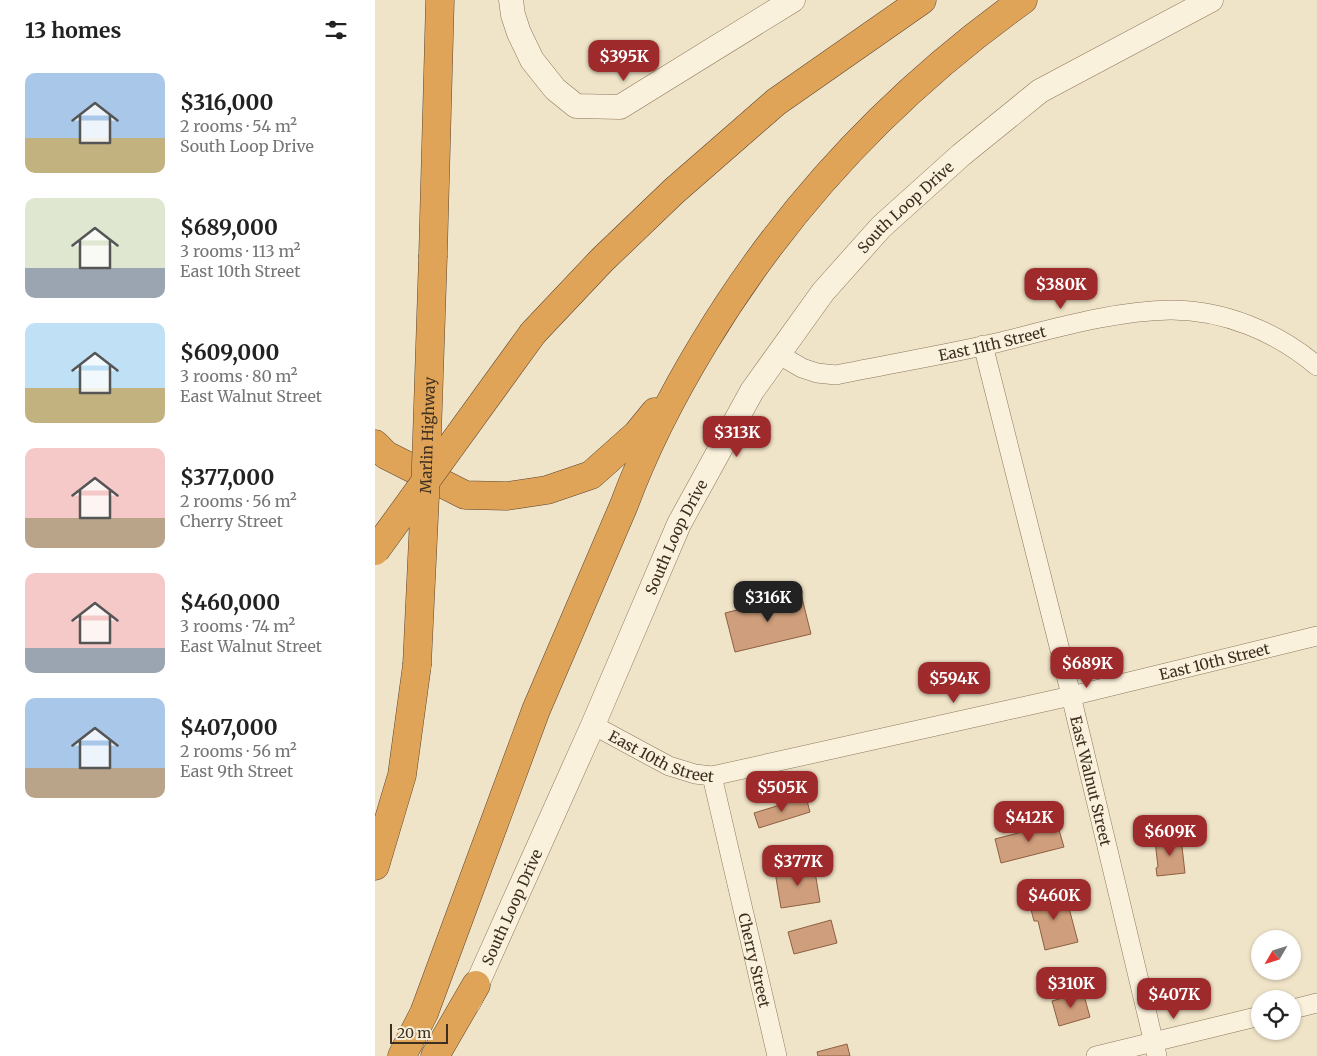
<!DOCTYPE html>
<html lang="en">
<head>
<meta charset="utf-8">
<style>
	:root { --surface:#fff; --page:#f2f2f2; --text:#222; --muted:#767676; --accent:#9e2a2b }
	body { margin:0; font-family:Merriweather,serif; background:var(--page); color:var(--text); height:100vh; display:flex; flex-direction:column; font-size:19px; white-space:nowrap }
	* { box-sizing:border-box; margin:0 }
	p { font-size:16px; color:var(--muted) }
	.icon { flex:none; width:28px; height:28px; fill:none; stroke:currentColor; stroke-width:2; stroke-linecap:round; stroke-linejoin:round }
	.map { position:relative; flex:1; overflow:hidden }
	.side { display:flex; flex-direction:column; background:var(--surface); width:375px }
	.side>* { flex:none }
	.needle { width:32px; rotate:231deg }
	.buttons { position:absolute; left:876px; top:930px; display:grid; gap:10px }
	.buttons a { display:grid; place-items:center; width:50px; height:50px; border-radius:50%; background:var(--surface); box-shadow:0 1px 4px #0004; font-size:25px }
	.scale { position:absolute; left:15px; bottom:12px; width:58px; box-sizing:border-box; padding-left:5px; border:2px solid #3d2e20; border-top:0; font-size:14px; line-height:18px; white-space:nowrap; color:#3d2e20; -webkit-text-stroke:4px #f7eed8; paint-order:stroke }
	.price { position:absolute; translate:-50% -42px; padding:0 11px; border-radius:10px; background:var(--accent); color:#fff; font-size:16px; line-height:32px; filter:drop-shadow(0 1px 2px #0008) }
	.price::after { content:''; position:absolute; left:50%; top:30px; width:15px; height:11px; margin-left:-8px; background:inherit; clip-path:polygon(0 0,100% 0,50% 100%) }
	.price.selected { background:#222; color:#fff }
	ul { padding:0; list-style:none }
	li { display:flex; align-items:center; gap:15px; height:125px; padding:0 25px }
	li span { display:grid; place-items:center; flex:none; width:140px; height:100px; border-radius:10px; color:#555 }
	li>.icon { margin-inline-start:auto }
	span .icon { width:60px; height:60px; fill:#fffc; stroke-width:1 }
	li b { font-size:21px }
	h2 { display:flex; justify-content:space-between; align-items:center; height:60px; padding:0 25px; font-size:21px }
	main { display:flex; flex:1; min-height:0 }
	.map>svg:first-child { display:block }
	.building { fill:#cf9f7d; stroke:#8d5f41 }
	.lines { fill:none; stroke-linecap:round; stroke-linejoin:round }
	.minor-casing { stroke:#8d765c; stroke-width:20 }
	.tertiary-casing { stroke:#8d765c; stroke-width:25 }
	.motorway-casing { stroke:#5b4430; stroke-width:29 }
	.minor { stroke:#faf1dc; stroke-width:19 }
	.tertiary { stroke:#faf1dc; stroke-width:24 }
	.motorway { stroke:#e0a458; stroke-width:28 }
	.motorway-bridge-casing { stroke:#5b4430; stroke-width:29; stroke-linecap:butt }
	.motorway-bridge { stroke:#e0a458; stroke-width:28 }
	.labels { text-anchor:middle; dominant-baseline:central; stroke-width:4; stroke-linejoin:round; paint-order:stroke }
	.street-label { font-size:15px; fill:#3d2e20; stroke:#f7eed8 }
</style>
</head>
<body>
<main>
<section class="side">
<h2>13 homes<svg class="icon" aria-label="filters" viewBox="0 0 24 24"><path d="M4 7h16M4 17h16"/><circle cx="9" cy="7" r="2"/><circle cx="15" cy="17" r="2"/></svg></h2>
<ul>
<li><span style="background:linear-gradient(#a9c7e8 65%,#c2b280 0)"><svg class="icon" aria-label="home" viewBox="0 0 24 24"><path d="M3 11l9-7 9 7M6 9v11h12V9"/></svg></span><div><b>$316,000</b><p>2 rooms · 54 m²</p><p>South Loop Drive</p></div></li>
<li><span style="background:linear-gradient(#dfe7d0 70%,#9aa5b1 0)"><svg class="icon" aria-label="home" viewBox="0 0 24 24"><path d="M3 11l9-7 9 7M6 9v11h12V9"/></svg></span><div><b>$689,000</b><p>3 rooms · 113 m²</p><p>East 10th Street</p></div></li>
<li><span style="background:linear-gradient(#bfe0f5 65%,#c2b280 0)"><svg class="icon" aria-label="home" viewBox="0 0 24 24"><path d="M3 11l9-7 9 7M6 9v11h12V9"/></svg></span><div><b>$609,000</b><p>3 rooms · 80 m²</p><p>East Walnut Street</p></div></li>
<li><span style="background:linear-gradient(#f6c9c9 70%,#b9a48a 0)"><svg class="icon" aria-label="home" viewBox="0 0 24 24"><path d="M3 11l9-7 9 7M6 9v11h12V9"/></svg></span><div><b>$377,000</b><p>2 rooms · 56 m²</p><p>Cherry Street</p></div></li>
<li><span style="background:linear-gradient(#f6c9c9 75%,#9aa5b1 0)"><svg class="icon" aria-label="home" viewBox="0 0 24 24"><path d="M3 11l9-7 9 7M6 9v11h12V9"/></svg></span><div><b>$460,000</b><p>3 rooms · 74 m²</p><p>East Walnut Street</p></div></li>
<li><span style="background:linear-gradient(#a9c7e8 70%,#b9a48a 0)"><svg class="icon" aria-label="home" viewBox="0 0 24 24"><path d="M3 11l9-7 9 7M6 9v11h12V9"/></svg></span><div><b>$407,000</b><p>2 rooms · 56 m²</p><p>East 9th Street</p></div></li>
</ul>
</section>
<div class="map">
<svg width="942" height="1056" viewBox="0 0 942 1056">
	<rect width="100%" height="100%" fill="#f0e4c8"/>
	<!-- building -->
	<g class="building">
		<path d="M 426,594 L 436,634 L 360,652 L 350,613 Z"/>
		<path d="M 431,797 L 435,812 L 384,828 L 379,813 Z"/>
		<path d="M 682,823 L 689,847 L 626,863 L 620,839 Z"/>
		<path d="M 806,838 L 810,873 L 782,876 L 781,868 L 783,867 L 780,841 Z"/>
		<path d="M 439,866 L 445,902 L 406,908 L 400,872 Z"/>
		<path d="M 690,893 L 703,942 L 670,950 L 663,921 L 659,921 L 654,902 Z"/>
		<path d="M 456,920 L 462,943 L 419,954 L 413,932 Z"/>
		<path d="M 708,992 L 715,1017 L 684,1026 L 677,1001 Z"/>
		<path d="M 472,1044 L 475,1056 L 443,1056 L 442,1052 Z"/>
	</g>
	<g class="lines">
		<defs>
			<g id="minor">
				<path id="s1" d="M 608,345 L 688,662 L 782,1056"/>
				<path id="s2" d="M 403,354 L 427,368 L 442,373 L 461,375 C 514,364 568,355 621,343 C 678,329 737,311 796,310 C 849,310 902,332 942,366"/>
				<path id="s3" d="M 218,725 L 294,766 L 320,774 L 337,776 L 696,696 L 942,636"/>
				<path id="s4" d="M 337,776 L 402,1056"/>
				<path d="M 918,1009 L 942,1003"/>
				<path d="M 721,1056 L 885,1016"/>
			</g>
			<g id="tertiary">
				<path d="M 136,0 L 138,15 L 144,33 L 157,60 L 180,89 L 201,106 L 245,107 L 418,0"/>
				<path id="s5" d="M 94,1002 L 218,725 L 304,524 L 377,391 L 448,292 L 506,227 L 586,155 L 665,91 L 836,0"/>
			</g>
			<g id="motorway">
				<path d="M 58,255 L 65,0"/>
				<path d="M 158,333 L 227,260 L 299,191 L 401,102 L 547,0"/>
				<path d="M 0,444 L 11,455 L 90,495 L 132,496 L 172,490 L 216,475 L 262,434 L 280,412"/>
				<path d="M 0,866 L 27,775 L 42,665"/>
				<path d="M 27,1056 L 49,1013 L 161,710 L 249,505 C 270,448 298,394 329,343 C 412,205 518,93 648,0"/>
				<path d="M 60,1056 L 101,985"/>
			</g>
		</defs>
		<!-- minor casing -->
		<use href="#minor" class="minor-casing"/>
		<!-- tertiary casing -->
		<use href="#tertiary" class="tertiary-casing"/>
		<!-- motorway casing -->
		<use href="#motorway" class="motorway-casing"/>
		<!-- minor -->
		<use href="#minor" class="minor"/>
		<!-- tertiary -->
		<use href="#tertiary" class="tertiary"/>
		<!-- motorway -->
		<use href="#motorway" class="motorway"/>
		<defs>
			<g id="motorway-bridge">
				<path d="M 0,551 L 158,333"/>
				<path id="s6" d="M 42,665 L 50,496 L 58,255"/>
			</g>
		</defs>
		<!-- motorway-bridge casing -->
		<use href="#motorway-bridge" class="motorway-bridge-casing"/>
		<!-- motorway-bridge -->
		<use href="#motorway-bridge" class="motorway-bridge"/>
	</g>
	<g class="labels">
		<!-- street labels -->
		<g class="street-label">
			<text stroke="none"><textPath href="#s5" startOffset="914">South Loop Drive</textPath></text>
			<text stroke="none"><textPath href="#s2" startOffset="222">East 11th Street</textPath></text>
			<text stroke="none"><textPath href="#s6" startOffset="230">Marlin Highway</textPath></text>
			<text stroke="none"><textPath href="#s5" startOffset="509">South Loop Drive</textPath></text>
			<text stroke="none"><textPath href="#s3" startOffset="646">East 10th Street</textPath></text>
			<text stroke="none"><textPath href="#s3" startOffset="76">East 10th Street</textPath></text>
			<text stroke="none"><textPath href="#s1" startOffset="449">East Walnut Street</textPath></text>
			<text stroke="none"><textPath href="#s5" startOffset="104">South Loop Drive</textPath></text>
			<text stroke="none"><textPath href="#s4" startOffset="189">Cherry Street</textPath></text>
		</g>
	</g>
</svg>
<div class="buttons">
<a><svg class="needle" viewBox="-14 -14 28 28"><path d="M0-13l5 13h-10z" fill="#e53935"/><path d="M0 13l5-13h-10z" fill="#767676"/></svg></a>
<a><svg class="icon" aria-label="locate" viewBox="0 0 24 24"><circle cx="12" cy="12" r="6"/><path d="M12 2v4M12 18v4M2 12h4M18 12h4"/></svg></a>
</div>
<div class="scale">20 m</div>
<b class="price" style="left:249px;top:82px">$395K</b>
<b class="price" style="left:686px;top:310px">$380K</b>
<b class="price" style="left:362px;top:458px">$313K</b>
<b class="price selected" style="left:393px;top:623px">$316K</b>
<b class="price" style="left:712px;top:689px">$689K</b>
<b class="price" style="left:579px;top:704px">$594K</b>
<b class="price" style="left:407px;top:813px">$505K</b>
<b class="price" style="left:654px;top:843px">$412K</b>
<b class="price" style="left:795px;top:857px">$609K</b>
<b class="price" style="left:423px;top:887px">$377K</b>
<b class="price" style="left:679px;top:921px">$460K</b>
<b class="price" style="left:696px;top:1009px">$310K</b>
<b class="price" style="left:799px;top:1020px">$407K</b>
</div>
</main>
</body>
</html>
